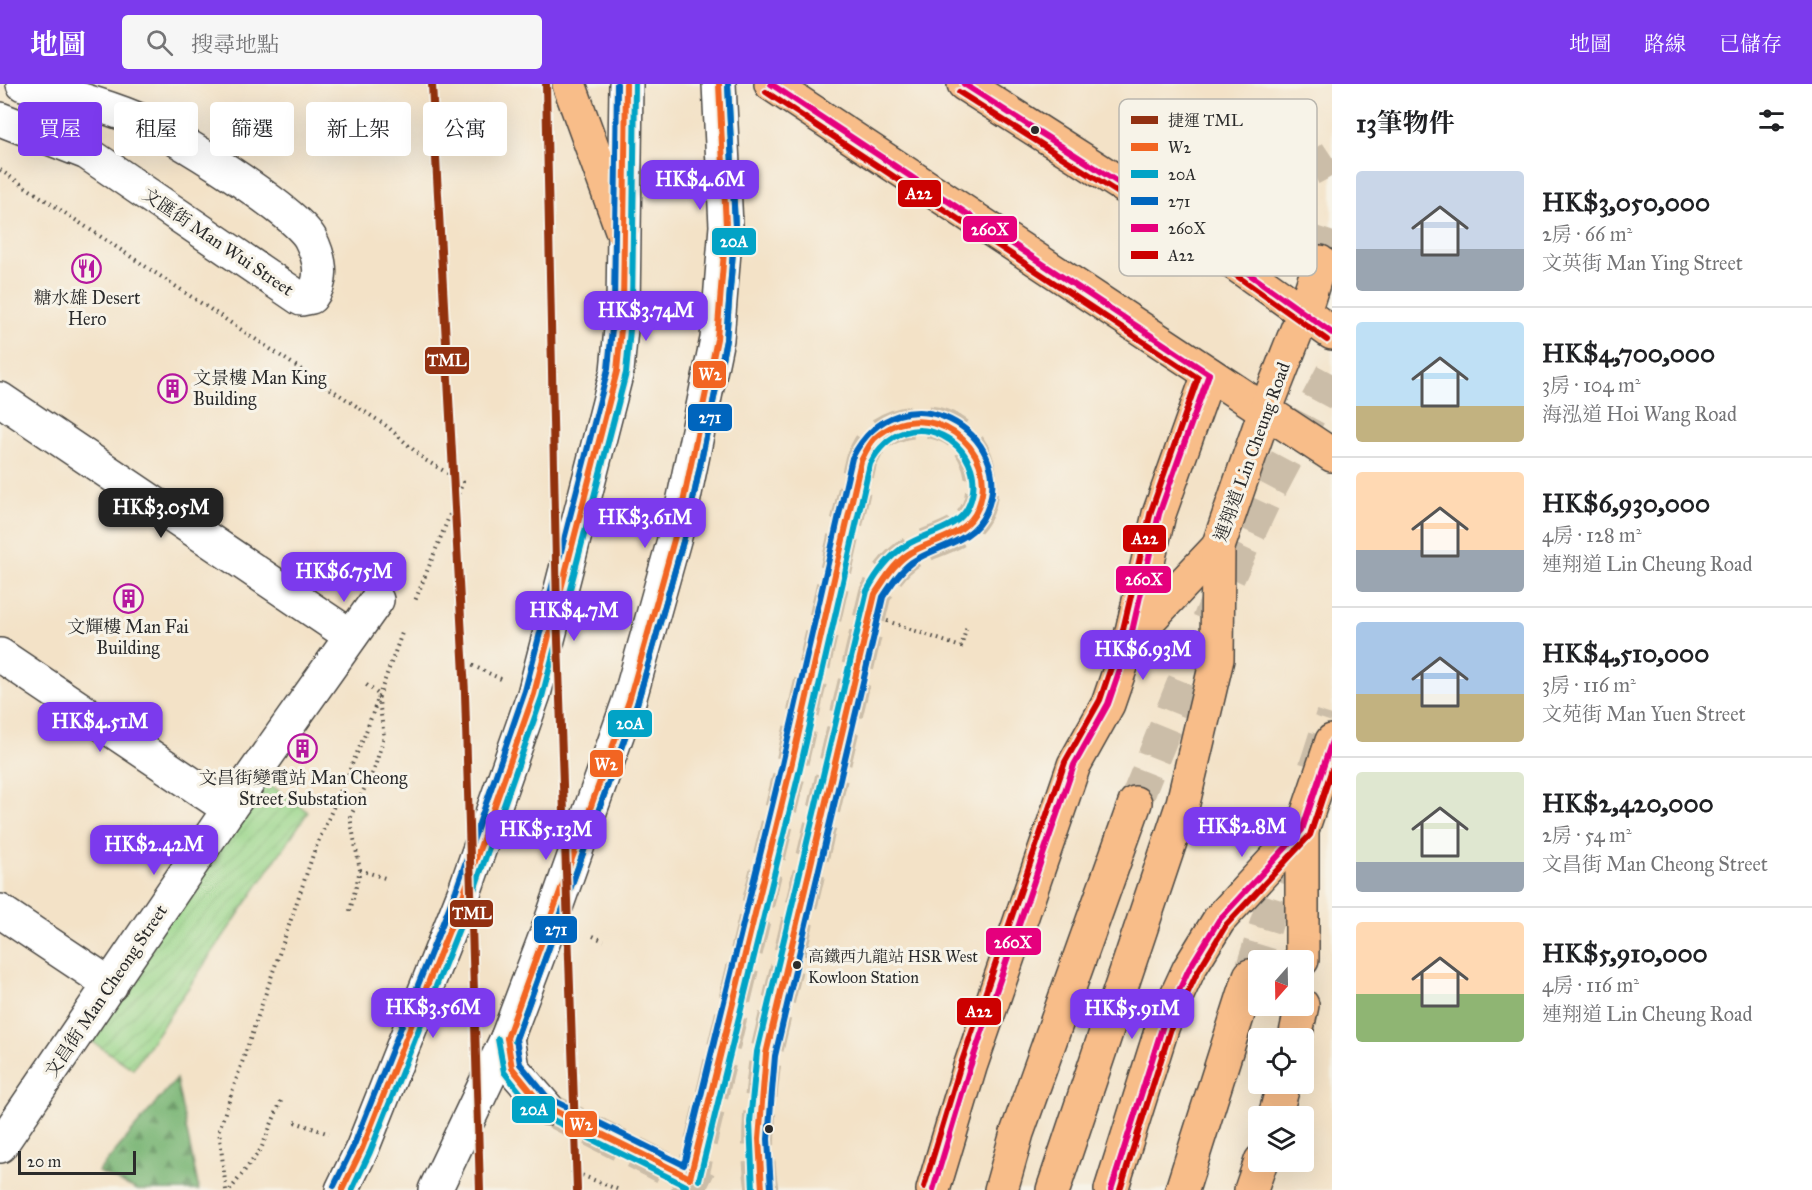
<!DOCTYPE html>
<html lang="zh-TW">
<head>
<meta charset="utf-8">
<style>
	:root { --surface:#fff; --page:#f6f6f6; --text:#202124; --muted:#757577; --line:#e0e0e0; --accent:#7c3aed }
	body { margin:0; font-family:"IM FELL Great Primer","Noto Serif TC",serif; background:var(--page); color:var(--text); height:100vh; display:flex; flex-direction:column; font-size:22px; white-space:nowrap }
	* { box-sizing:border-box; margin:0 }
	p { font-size:20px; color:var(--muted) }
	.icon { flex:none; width:33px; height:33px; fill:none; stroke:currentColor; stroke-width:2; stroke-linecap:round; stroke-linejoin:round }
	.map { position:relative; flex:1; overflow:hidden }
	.panel { display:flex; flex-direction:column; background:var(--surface); width:480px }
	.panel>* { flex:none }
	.guide { position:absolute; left:18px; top:18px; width:570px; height:54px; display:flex; gap:12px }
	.needle { width:39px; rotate:200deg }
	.buttons { position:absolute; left:1248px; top:866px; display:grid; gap:12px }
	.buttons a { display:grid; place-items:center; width:66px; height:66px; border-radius:6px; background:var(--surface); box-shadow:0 6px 24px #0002; font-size:30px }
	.scale { position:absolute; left:18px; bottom:15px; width:118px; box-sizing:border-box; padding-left:6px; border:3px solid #2b2b2b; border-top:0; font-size:16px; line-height:21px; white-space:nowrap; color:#2b2b2b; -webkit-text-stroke:4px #f7f3e8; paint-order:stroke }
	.price { position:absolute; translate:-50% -51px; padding:0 14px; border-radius:12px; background:var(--accent); color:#fff; font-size:20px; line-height:39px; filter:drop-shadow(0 2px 3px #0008) }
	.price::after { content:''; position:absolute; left:50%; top:36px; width:18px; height:14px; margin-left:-9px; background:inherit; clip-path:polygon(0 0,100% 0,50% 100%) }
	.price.current { background:#222; color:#fff }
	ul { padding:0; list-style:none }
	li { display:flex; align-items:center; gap:18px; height:150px; padding:0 24px }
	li+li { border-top:2px solid var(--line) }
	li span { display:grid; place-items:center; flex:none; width:168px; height:120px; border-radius:6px; color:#555 }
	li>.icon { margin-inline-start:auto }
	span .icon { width:72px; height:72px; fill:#fffc; stroke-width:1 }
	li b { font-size:26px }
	h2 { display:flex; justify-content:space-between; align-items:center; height:72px; padding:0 24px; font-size:26px }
	.chip { padding:0 21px; border-radius:6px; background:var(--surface); box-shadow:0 6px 24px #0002; font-size:21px; line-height:54px }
	.chip.current { background:var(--accent); color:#fff }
	header { display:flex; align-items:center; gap:36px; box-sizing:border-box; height:84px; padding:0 30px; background:var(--accent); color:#fff }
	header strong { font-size:28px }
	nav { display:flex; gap:33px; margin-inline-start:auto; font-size:21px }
	.search { width:420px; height:54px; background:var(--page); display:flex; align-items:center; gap:15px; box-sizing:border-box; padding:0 21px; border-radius:6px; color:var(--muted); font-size:22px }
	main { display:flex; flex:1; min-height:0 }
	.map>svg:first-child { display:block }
	.forest { fill:url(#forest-firs); stroke:#527050; stroke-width:1.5 }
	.garden { fill:url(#garden-furrows); stroke:#62805a; stroke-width:1.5 }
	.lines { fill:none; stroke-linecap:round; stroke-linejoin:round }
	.minor-tunnel { stroke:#cbbda8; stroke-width:33; stroke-dasharray:33 16; stroke-linecap:butt }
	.major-tunnel { stroke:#cbbda8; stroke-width:33; stroke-dasharray:33 16; stroke-linecap:butt }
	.minor-casing { stroke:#494642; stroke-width:36 }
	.major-casing { stroke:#494642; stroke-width:36 }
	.highway-casing { stroke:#494642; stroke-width:36 }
	.path { stroke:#494642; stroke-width:4; stroke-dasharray:1.5 4.5; stroke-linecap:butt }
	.minor { stroke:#fff; stroke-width:33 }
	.major { stroke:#f8bd89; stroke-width:33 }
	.highway { stroke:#f8bd89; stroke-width:33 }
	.bus-1-casing { stroke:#f7f3e8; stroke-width:10 }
	.bus-2-casing { stroke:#f7f3e8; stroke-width:10 }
	.bus-3-casing { stroke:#f7f3e8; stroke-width:10 }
	.bus-4-casing { stroke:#f7f3e8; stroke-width:10 }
	.bus-5-casing { stroke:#f7f3e8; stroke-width:10 }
	.bus-1 { stroke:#f26522; stroke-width:6 }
	.bus-2 { stroke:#02a3c6; stroke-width:6 }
	.bus-3 { stroke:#0065bd; stroke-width:6 }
	.bus-4 { stroke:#e5007d; stroke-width:6 }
	.bus-5 { stroke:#c00; stroke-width:6 }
	.metro-1-casing { stroke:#f7f3e8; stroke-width:12 }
	.metro-1 { stroke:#923011; stroke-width:8 }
	.bus-dot { fill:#2b2b2b; stroke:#f7f3e8; stroke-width:2 }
	.labels { text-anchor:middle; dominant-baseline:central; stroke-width:6; stroke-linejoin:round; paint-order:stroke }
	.bus-label { font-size:16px; fill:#2b2b2b; stroke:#f7f3e8; text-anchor:start }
	.street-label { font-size:18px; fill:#2b2b2b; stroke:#f7f3e8 }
	.poi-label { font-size:18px; fill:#2b2b2b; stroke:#f7f3e8 }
	.key { fill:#f7f3e8; stroke:#bab7af; stroke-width:1.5 }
	.key-label { font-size:16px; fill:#2b2b2b }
	.line-badge { stroke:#f7f3e8; stroke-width:2 }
	.badge-label { font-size:16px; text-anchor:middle; font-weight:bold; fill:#fff }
</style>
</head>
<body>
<header>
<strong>地圖</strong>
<div class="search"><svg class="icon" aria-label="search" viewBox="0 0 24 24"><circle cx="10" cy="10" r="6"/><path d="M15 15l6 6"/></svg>搜尋地點</div>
<nav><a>地圖</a><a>路線</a><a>已儲存</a></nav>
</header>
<main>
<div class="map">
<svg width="1332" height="1106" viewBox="0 0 1332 1106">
	<defs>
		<pattern id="forest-firs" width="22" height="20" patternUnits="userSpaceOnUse" patternTransform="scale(1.5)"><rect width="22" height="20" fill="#7ab676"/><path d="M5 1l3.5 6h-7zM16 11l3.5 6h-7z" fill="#649461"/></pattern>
		<pattern id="garden-furrows" width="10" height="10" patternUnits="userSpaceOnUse" patternTransform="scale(1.5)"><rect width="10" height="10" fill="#99d58a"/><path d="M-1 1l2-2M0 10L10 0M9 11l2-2" fill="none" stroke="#84b777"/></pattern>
	</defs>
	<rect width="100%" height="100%" fill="#f7f3e8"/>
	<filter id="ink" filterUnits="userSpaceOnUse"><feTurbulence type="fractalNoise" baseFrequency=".0167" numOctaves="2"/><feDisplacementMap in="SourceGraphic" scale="12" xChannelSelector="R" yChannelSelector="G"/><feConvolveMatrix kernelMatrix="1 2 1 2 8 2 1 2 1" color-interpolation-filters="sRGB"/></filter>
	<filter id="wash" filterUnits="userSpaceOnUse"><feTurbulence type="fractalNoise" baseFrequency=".008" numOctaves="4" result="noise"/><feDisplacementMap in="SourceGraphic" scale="24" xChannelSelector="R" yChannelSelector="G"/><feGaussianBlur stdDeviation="1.35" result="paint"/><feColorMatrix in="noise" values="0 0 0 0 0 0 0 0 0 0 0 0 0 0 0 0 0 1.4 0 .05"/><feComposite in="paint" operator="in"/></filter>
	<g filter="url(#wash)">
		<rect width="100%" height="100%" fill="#f3e2c7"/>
		<!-- forest -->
		<path class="forest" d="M 176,995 L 199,1106 L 138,1106 L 98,1088 Z"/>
		<!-- garden -->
		<path class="garden" d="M 261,694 L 308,728 L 133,985 L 84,952 Z"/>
	</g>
	<g filter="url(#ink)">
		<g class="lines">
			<!-- minor-tunnel -->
			<g class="minor-tunnel">
				<path d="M 547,1024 L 707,1105"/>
				<path d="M 689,1106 L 790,687 L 861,377 C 865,370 869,359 876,353 C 896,336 930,332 953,346 C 977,360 988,399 978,424 C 967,451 938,454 915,466 C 896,476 886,492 875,510 L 766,970 C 760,1015 755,1061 762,1106"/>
			</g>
			<!-- major-tunnel -->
			<g class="major-tunnel">
				<path d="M 1168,114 C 1228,109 1281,107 1332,73"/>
				<path d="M 1320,178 L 1332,141"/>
				<path d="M 1315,684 L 1332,631"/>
				<path d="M 1135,719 L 1213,526 L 1264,417 L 1332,289"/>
				<path d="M 1250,892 L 1294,750"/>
			</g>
			<defs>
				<g id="minor">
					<path d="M 0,35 L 87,69 L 301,215 L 311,213 C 325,195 320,174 310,154 C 294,126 170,48 137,35 C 100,20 62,10 23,0"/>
					<path d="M 0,315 L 351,552"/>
					<path d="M 0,571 L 229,725"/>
					<path d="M 0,827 L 111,901"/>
					<path d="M 507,954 L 512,984 L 547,1024"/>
					<path d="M 0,1062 L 229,725 L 377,516"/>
					<path d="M 342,1106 L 362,1065 L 464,809 L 534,610 L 617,287 L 623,224 L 626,0"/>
					<path d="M 435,1106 L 507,954 L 549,843 L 629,617 L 679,438 L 717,255 L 726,142 L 719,0"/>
				</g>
				<g id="major">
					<path d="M 569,0 L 622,146"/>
					<path d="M 771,0 L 1332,371"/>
					<path d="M 964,0 L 1141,113 L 1332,249"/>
					<path d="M 1130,556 L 1159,430 L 1209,290"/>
					<path d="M 933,1106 L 970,983 L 1074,681 L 1108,620 L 1130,556 L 1218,463 L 1265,327 L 1304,228 L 1320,178"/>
					<path d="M 1001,1106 L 1017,1049 L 1135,719"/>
					<path d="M 1053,1106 L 1183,719 L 1217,575 L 1218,463"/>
					<path d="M 1111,1106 L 1163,941 L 1189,885 L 1219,836 L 1302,746 L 1332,657"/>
					<path d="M 1182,1106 L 1250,892"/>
				</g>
				<g id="highway">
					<path d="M 1302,876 L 1302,746"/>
					<path d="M 1295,954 L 1302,921"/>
					<path d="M 1275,1032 L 1284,999"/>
					<path d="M 1251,1106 L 1261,1077"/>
				</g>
			</defs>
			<!-- minor casing -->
			<use href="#minor" class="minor-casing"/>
			<!-- major casing -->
			<use href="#major" class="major-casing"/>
			<!-- highway casing -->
			<use href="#highway" class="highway-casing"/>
			<!-- path -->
			<g class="path">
				<path d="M 1269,78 L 1280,99 L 1293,154"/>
				<path d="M 0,86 L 388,343 L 425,376 L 463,398 L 415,517"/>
				<path d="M 870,531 L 961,563 L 967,542"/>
				<path d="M 467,579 L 501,595"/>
				<path d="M 360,786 L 385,794"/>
				<path d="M 350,827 L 360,786 L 350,733 L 374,686 L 384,652 L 378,610 L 364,599"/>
				<path d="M 593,852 L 604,857"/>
				<path d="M 295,1038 L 329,1050"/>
				<path d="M 571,1087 L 619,1106"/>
				<path d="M 226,1106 L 219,1046 L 315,765 L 364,653 L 402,549"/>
				<path d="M 230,1106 L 261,1065 L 281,1017"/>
			</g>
			<!-- minor -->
			<use href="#minor" class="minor"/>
			<!-- major -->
			<use href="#major" class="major"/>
			<!-- highway -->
			<use href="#highway" class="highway"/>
			<defs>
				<g id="bus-1">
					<path d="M 507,954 L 629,617 L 679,438 L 717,255 L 726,142 L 719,0"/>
					<path d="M 507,954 L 512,984 L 541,1020 L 690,1094"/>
					<path d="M 690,1094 L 790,687 L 861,377 C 865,369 869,360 875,354 C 925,309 1003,362 978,424 C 966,454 930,455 907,471 C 893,481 884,496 875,510 L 766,970 L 759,1055 L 762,1106"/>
					<path d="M 342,1106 L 362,1065 L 464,809 L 534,610 L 617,287 L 623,224 L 626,0"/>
				</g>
				<g id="bus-2">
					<path d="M 498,955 L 504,988 L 535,1027 L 686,1102"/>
					<path d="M 515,957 L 637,620 L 688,440 L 726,256 L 735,142 L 728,0"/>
					<path d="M 699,1096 L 799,689 L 870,380 C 906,310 994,361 969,421 C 959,446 925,448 905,462 C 888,473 876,490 867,507 L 757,968 L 750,1038 L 753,1106"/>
					<path d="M 352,1106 L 370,1068 L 472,812 L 542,613 L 626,289 L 632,224 L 635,0"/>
				</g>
				<g id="bus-3">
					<path d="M 728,0 L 735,142 L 726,256 L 688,440 L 637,620 L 516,955 L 520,980 L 547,1013 L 684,1081 L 781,685 L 852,374 C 900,279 1021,349 986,428 C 972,460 937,461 912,478 C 900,487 891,501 883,513 L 775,972 L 768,1055 L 771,1105"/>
					<path d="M 334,1102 L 354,1061 L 456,806 L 525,607 L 608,285 L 614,224 L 617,0"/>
				</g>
				<g id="bus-4">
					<path d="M 771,0 L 1209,290"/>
					<path d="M 964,0 L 1141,113 L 1332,249"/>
					<path d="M 933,1106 L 970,983 L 1074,681 L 1108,620 L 1130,556 L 1159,430 L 1209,290"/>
					<path d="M 1111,1106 L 1163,941 L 1189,885 L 1219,836 L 1302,746 L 1332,657"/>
				</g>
				<g id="bus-5">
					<path d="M 766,8 L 1198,294 L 1151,427 L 1121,554 L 1100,616 L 1065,678 L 961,980 L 924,1103"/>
					<path d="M 959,8 L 1136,120 L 1327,256"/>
					<path d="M 1120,1106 L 1171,944 L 1197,889 L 1226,841 L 1310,751 L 1332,685"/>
				</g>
			</defs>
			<!-- bus-1 casing -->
			<use href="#bus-1" class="bus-1-casing"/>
			<!-- bus-2 casing -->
			<use href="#bus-2" class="bus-2-casing"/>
			<!-- bus-3 casing -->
			<use href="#bus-3" class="bus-3-casing"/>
			<!-- bus-4 casing -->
			<use href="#bus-4" class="bus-4-casing"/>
			<!-- bus-5 casing -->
			<use href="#bus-5" class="bus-5-casing"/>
			<!-- bus-1 -->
			<use href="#bus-1" class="bus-1"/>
			<!-- bus-2 -->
			<use href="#bus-2" class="bus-2"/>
			<!-- bus-3 -->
			<use href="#bus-3" class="bus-3"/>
			<!-- bus-4 -->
			<use href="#bus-4" class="bus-4"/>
			<!-- bus-5 -->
			<use href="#bus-5" class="bus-5"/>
			<defs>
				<g id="metro-1">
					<path d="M 432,0 L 465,609 L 480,1106"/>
					<path d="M 546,0 L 557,527 L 577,1106"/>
				</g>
			</defs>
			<!-- metro-1 casing -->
			<use href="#metro-1" class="metro-1-casing"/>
			<!-- metro-1 -->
			<use href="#metro-1" class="metro-1"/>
		</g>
	</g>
	<!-- icons -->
	<defs>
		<symbol id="restaurant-ring" viewBox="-11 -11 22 22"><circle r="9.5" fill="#f7f3e8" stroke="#b5179e" stroke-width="1.5"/><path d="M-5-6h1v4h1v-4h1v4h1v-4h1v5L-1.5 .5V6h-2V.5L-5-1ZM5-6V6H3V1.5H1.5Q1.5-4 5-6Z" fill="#b5179e"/></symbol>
		<symbol id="building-ring" viewBox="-11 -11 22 22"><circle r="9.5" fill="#f7f3e8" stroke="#b5179e" stroke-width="1.5"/><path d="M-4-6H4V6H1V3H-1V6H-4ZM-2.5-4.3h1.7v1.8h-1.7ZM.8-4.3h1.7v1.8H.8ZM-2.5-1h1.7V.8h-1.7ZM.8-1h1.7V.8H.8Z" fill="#b5179e"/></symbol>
	</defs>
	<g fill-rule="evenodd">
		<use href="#restaurant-ring" x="70" y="168" width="33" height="33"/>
		<use href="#building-ring" x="156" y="288" width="33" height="33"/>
		<use href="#building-ring" x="112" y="498" width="33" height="33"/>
		<use href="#building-ring" x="286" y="648" width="33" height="33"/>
	</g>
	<!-- markers -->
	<g class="bus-dot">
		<circle cx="1035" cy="46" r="5"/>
		<circle cx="797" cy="881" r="5"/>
		<circle cx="769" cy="1045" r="5"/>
	</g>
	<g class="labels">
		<!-- bus labels -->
		<g class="bus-label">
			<text x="808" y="872">高鐵西九龍站 HSR West<tspan x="808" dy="21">Kowloon Station</tspan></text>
		</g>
		<!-- street labels -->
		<g class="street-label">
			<text transform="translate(218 158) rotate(34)">文匯街 Man Wui Street</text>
			<text transform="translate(1252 368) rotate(-70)">連翔道 Lin Cheung Road</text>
			<text transform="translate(106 907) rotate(-56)">文昌街 Man Cheong Street</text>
		</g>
		<!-- poi labels -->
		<g class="poi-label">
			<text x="87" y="214">糖水雄 Desert<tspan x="87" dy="21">Hero</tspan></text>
			<text x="193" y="294" text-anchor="start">文景樓 Man King<tspan x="193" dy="21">Building</tspan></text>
			<text x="128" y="543">文輝樓 Man Fai<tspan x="128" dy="21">Building</tspan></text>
			<text x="303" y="694">文昌街變電站 Man Cheong<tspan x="303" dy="21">Street Substation</tspan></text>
		</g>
	</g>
	<!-- legend -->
	<rect x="1119" y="15" width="198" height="177" rx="9" class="key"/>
	<rect x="1131" y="32" width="27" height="8" fill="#923011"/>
	<rect x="1131" y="59" width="27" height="8" fill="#f26522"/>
	<rect x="1131" y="86" width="27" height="8" fill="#02a3c6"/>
	<rect x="1131" y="113" width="27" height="8" fill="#0065bd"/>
	<rect x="1131" y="140" width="27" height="8" fill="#e5007d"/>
	<rect x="1131" y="167" width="27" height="8" fill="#c00"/>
	<g class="key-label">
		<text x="1168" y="42">捷運 TML</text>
		<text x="1168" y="69">W2</text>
		<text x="1168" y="96">20A</text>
		<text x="1168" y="123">271</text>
		<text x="1168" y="150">260X</text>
		<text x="1168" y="177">A22</text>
	</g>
	<g class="line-badge">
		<rect x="897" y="95" width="45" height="29" rx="6" fill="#c00"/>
		<rect x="962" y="131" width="56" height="28" rx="6" fill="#e5007d"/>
		<rect x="711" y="143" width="46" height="29" rx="6" fill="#02a3c6"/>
		<rect x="424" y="262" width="46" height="29" rx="6" fill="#923011"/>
		<rect x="692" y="276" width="35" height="29" rx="6" fill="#f26522"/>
		<rect x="687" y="319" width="46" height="29" rx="6" fill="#0065bd"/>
		<rect x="1122" y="440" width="45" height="29" rx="6" fill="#c00"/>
		<rect x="1115" y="481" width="57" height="29" rx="6" fill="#e5007d"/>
		<rect x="607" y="625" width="46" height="29" rx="6" fill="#02a3c6"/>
		<rect x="589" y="665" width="35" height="29" rx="6" fill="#f26522"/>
		<rect x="449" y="815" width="45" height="29" rx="6" fill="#923011"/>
		<rect x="533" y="831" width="45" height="29" rx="6" fill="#0065bd"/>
		<rect x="985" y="843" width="57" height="29" rx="6" fill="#e5007d"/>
		<rect x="956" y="913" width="46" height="29" rx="6" fill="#c00"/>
		<rect x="511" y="1011" width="45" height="29" rx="6" fill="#02a3c6"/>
		<rect x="564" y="1026" width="34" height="28" rx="6" fill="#f26522"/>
	</g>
	<g class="badge-label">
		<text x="919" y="115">A22</text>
		<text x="990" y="151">260X</text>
		<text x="734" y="163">20A</text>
		<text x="447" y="282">TML</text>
		<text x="710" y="296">W2</text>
		<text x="710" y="339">271</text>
		<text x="1145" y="460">A22</text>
		<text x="1144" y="501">260X</text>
		<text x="630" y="645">20A</text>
		<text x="606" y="686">W2</text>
		<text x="472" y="835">TML</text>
		<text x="556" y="851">271</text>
		<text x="1013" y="864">260X</text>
		<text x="979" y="933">A22</text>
		<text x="534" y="1031">20A</text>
		<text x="581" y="1046">W2</text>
	</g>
</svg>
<div class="buttons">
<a><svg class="needle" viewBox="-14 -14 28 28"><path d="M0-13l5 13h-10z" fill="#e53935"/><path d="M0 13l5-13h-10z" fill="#757577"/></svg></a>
<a><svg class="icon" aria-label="locate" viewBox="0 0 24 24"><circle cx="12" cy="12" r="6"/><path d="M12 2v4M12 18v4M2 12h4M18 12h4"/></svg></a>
<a><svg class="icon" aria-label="layers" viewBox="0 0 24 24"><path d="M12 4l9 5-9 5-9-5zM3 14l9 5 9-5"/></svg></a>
</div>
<div class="scale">20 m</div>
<b class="price" style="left:700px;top:127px">HK$4.6M</b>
<b class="price" style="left:646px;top:258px">HK$3.74M</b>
<b class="price current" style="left:161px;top:455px">HK$3.05M</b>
<b class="price" style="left:645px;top:465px">HK$3.61M</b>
<b class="price" style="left:344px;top:519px">HK$6.75M</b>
<b class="price" style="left:574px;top:558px">HK$4.7M</b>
<b class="price" style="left:1143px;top:597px">HK$6.93M</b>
<b class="price" style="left:100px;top:669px">HK$4.51M</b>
<b class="price" style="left:1242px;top:774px">HK$2.8M</b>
<b class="price" style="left:546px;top:777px">HK$5.13M</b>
<b class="price" style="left:154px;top:792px">HK$2.42M</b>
<b class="price" style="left:433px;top:955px">HK$3.56M</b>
<b class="price" style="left:1132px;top:956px">HK$5.91M</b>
<div class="guide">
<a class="chip current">買屋</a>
<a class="chip">租屋</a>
<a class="chip">篩選</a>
<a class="chip">新上架</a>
<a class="chip">公寓</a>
</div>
</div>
<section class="panel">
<h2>13筆物件<svg class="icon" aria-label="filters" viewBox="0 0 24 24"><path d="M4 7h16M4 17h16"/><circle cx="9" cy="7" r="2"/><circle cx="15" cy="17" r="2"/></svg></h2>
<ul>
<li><span style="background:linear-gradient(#c9d6e8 65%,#9aa5b1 0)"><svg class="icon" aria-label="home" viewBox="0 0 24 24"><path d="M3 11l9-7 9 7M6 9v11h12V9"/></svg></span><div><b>HK$3,050,000</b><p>2房 · 66 m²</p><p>文英街 Man Ying Street</p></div></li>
<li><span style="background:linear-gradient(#bfe0f5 70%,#c2b280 0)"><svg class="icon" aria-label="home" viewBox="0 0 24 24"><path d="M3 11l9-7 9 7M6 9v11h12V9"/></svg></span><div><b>HK$4,700,000</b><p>3房 · 104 m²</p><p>海泓道 Hoi Wang Road</p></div></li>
<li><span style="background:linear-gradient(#ffd9b3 65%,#9aa5b1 0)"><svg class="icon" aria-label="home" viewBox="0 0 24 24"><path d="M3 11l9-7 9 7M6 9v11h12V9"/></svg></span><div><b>HK$6,930,000</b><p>4房 · 128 m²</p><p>連翔道 Lin Cheung Road</p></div></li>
<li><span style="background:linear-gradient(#a9c7e8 60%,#c2b280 0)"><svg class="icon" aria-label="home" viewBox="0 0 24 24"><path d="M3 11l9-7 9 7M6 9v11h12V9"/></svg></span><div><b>HK$4,510,000</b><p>3房 · 116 m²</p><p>文苑街 Man Yuen Street</p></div></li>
<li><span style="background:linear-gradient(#dfe7d0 75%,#9aa5b1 0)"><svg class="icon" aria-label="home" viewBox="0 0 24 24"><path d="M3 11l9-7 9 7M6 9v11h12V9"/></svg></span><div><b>HK$2,420,000</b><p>2房 · 54 m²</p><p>文昌街 Man Cheong Street</p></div></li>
<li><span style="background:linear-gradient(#ffd9b3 60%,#8fb573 0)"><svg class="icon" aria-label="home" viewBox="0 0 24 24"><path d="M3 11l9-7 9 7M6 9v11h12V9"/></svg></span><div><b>HK$5,910,000</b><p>4房 · 116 m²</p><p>連翔道 Lin Cheung Road</p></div></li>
</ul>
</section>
</main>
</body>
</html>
